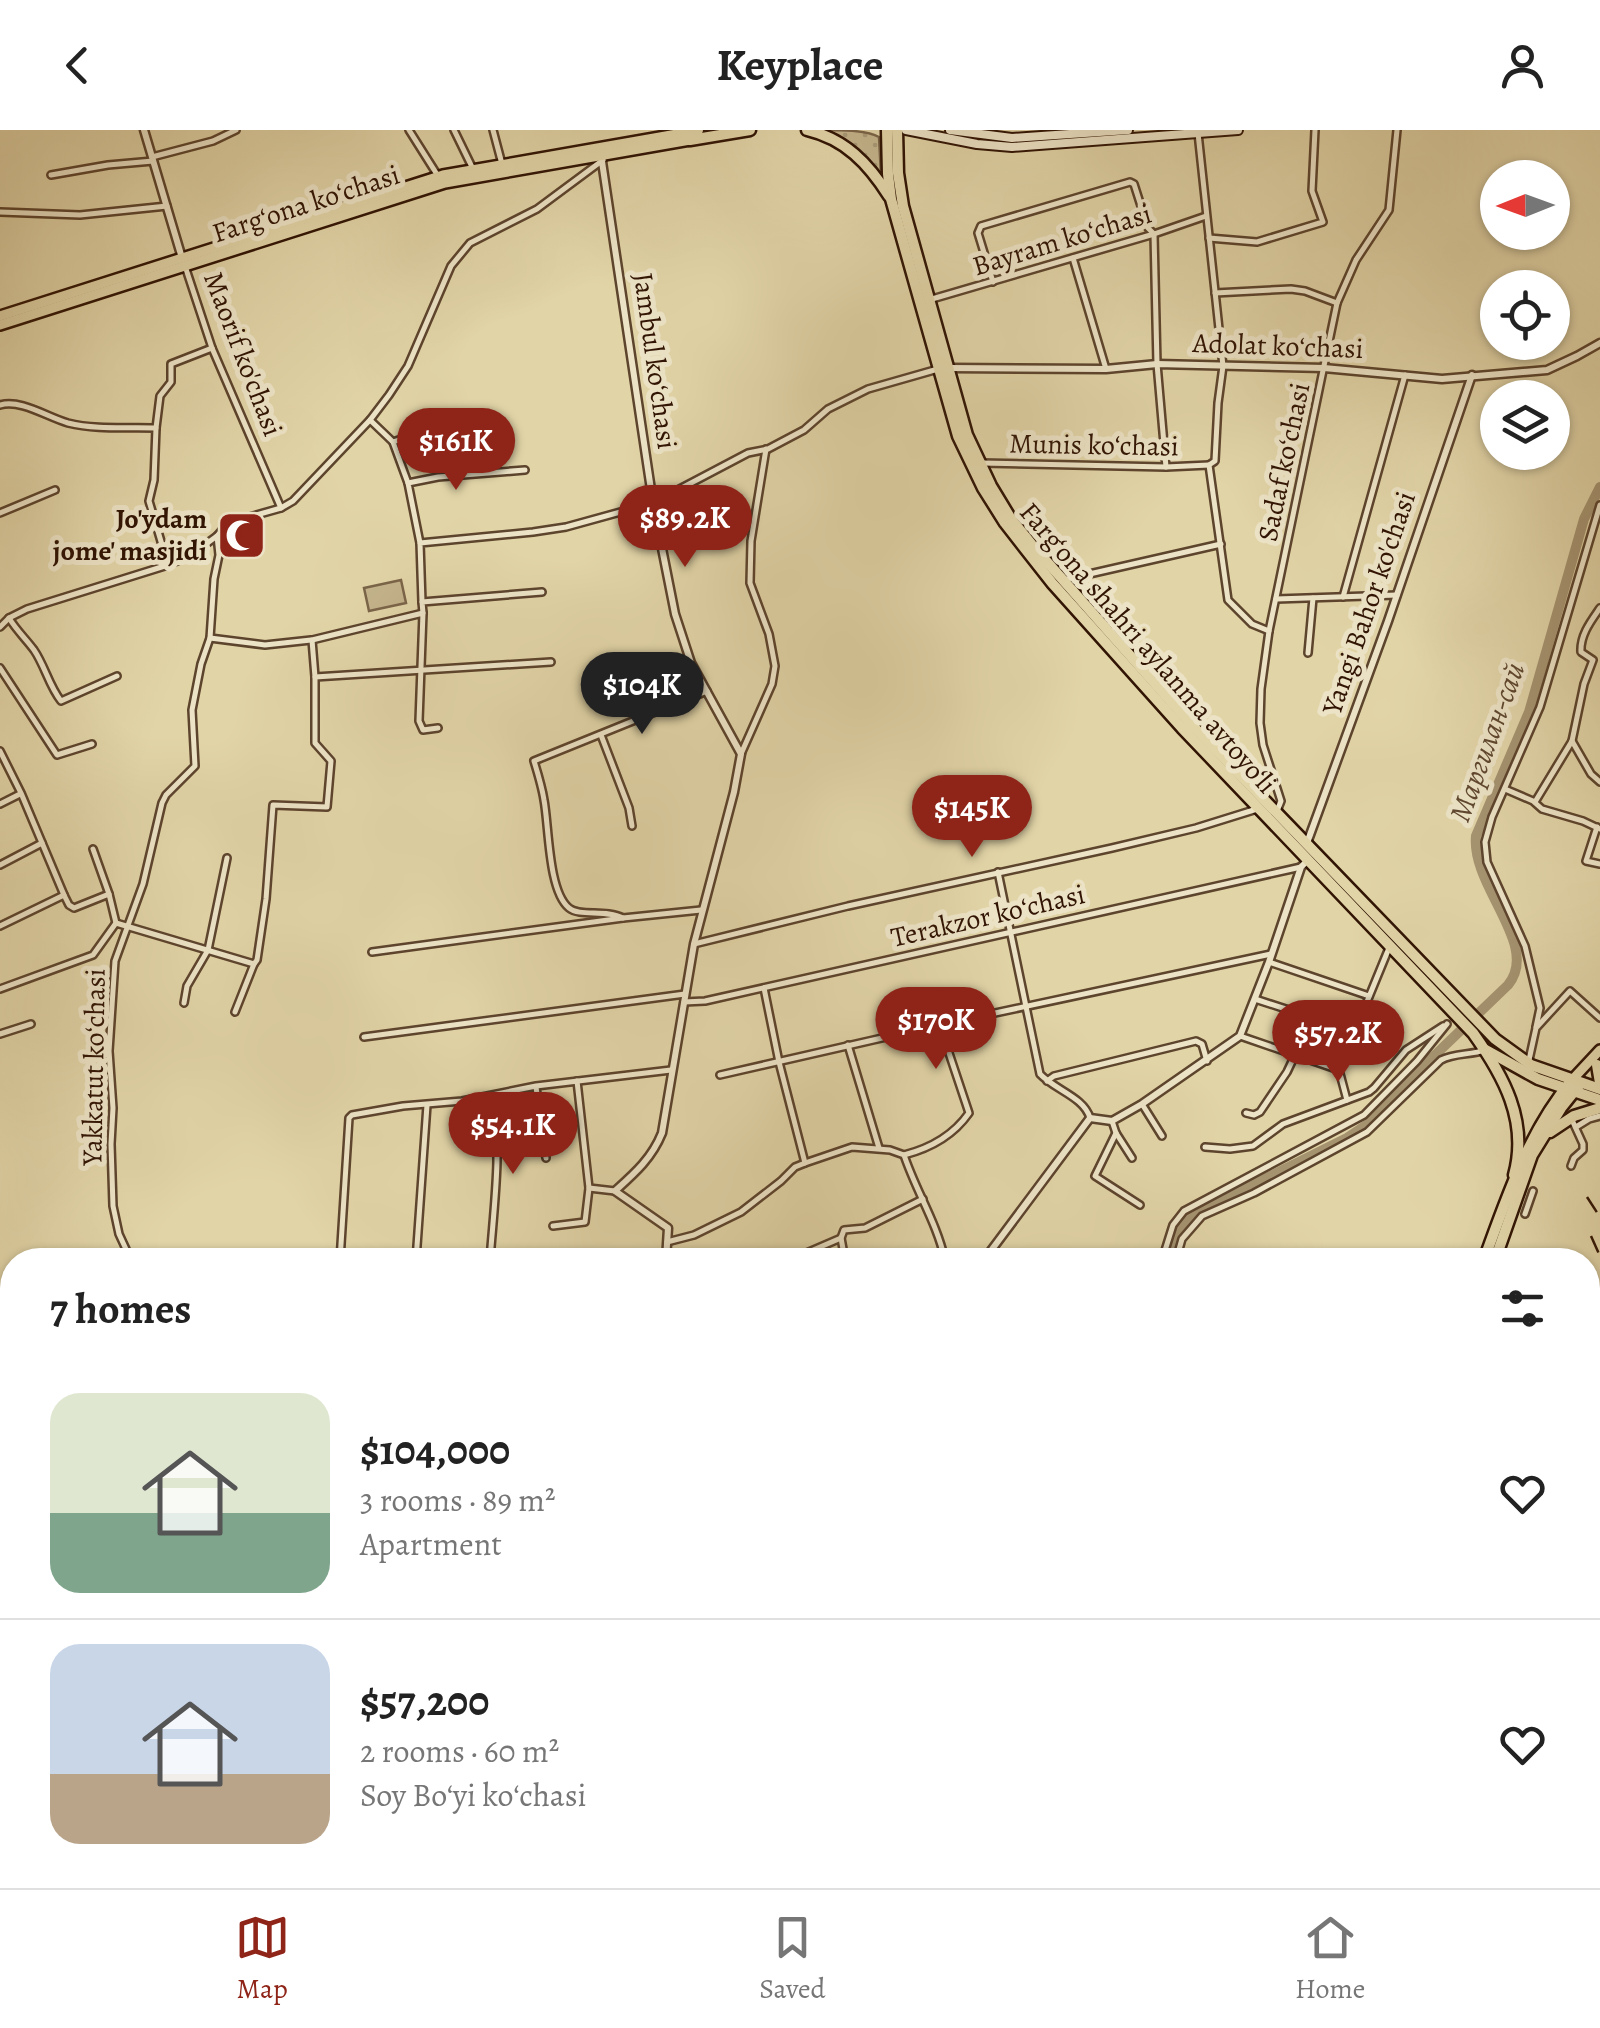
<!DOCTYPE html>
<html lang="en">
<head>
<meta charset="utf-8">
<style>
	:root { --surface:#fff; --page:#f2f2f2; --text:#222; --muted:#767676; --line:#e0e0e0; --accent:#8f2418 }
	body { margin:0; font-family:Alegreya,serif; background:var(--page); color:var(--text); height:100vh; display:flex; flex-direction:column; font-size:38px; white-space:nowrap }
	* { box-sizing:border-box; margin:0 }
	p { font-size:32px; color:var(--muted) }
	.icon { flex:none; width:55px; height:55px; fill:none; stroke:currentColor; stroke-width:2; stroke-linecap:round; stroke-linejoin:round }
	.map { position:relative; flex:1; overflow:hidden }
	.details { position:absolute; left:0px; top:1118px; width:1600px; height:642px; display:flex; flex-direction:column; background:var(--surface); border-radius:40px 40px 0 0; box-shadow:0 2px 8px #0004 }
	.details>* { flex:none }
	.needle { width:65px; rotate:269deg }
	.controls { position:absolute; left:1480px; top:30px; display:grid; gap:20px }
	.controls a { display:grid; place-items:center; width:90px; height:90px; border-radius:50%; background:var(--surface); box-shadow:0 2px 8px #0004; font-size:50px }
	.price { position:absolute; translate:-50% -85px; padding:0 22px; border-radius:35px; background:var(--accent); color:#fff; font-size:32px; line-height:65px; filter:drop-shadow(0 2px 5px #0008) }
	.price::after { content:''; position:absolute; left:50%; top:60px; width:30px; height:22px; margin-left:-15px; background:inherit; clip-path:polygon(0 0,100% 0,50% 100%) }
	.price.current { background:#222; color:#fff }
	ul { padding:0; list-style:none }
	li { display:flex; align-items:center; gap:30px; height:250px; padding:0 50px }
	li+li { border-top:2px solid var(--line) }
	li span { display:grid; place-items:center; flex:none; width:280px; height:200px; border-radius:30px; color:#555 }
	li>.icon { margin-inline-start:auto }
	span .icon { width:120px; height:120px; fill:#fffc; stroke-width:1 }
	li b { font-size:42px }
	h2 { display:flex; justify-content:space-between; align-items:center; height:120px; padding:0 50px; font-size:42px }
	header { display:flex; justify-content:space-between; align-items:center; height:130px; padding:0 50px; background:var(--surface); font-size:45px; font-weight:700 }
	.dock { display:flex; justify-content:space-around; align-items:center; height:140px; border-top:2px solid var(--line); background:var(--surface); font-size:28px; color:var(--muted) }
	.dock a { display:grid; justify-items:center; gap:5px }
	.dock .current { color:var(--accent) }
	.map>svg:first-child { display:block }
	.grass { fill:url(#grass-dots); stroke:#7a6448; stroke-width:2.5 }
	.cemetery { fill:url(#cemetery-stones); stroke:#7a6448; stroke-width:2.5 }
	.pitch { fill:#c3b38b; stroke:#7a6448; stroke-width:2.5 }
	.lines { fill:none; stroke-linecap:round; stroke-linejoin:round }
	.river { stroke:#a59370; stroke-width:10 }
	.minor-casing { stroke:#5d442d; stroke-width:10 }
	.tertiary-casing { stroke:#5d442d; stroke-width:11 }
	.secondary-casing { stroke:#311404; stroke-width:12 }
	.primary-casing { stroke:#311404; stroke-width:14 }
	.trunk-casing { stroke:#311404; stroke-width:15 }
	.minor { stroke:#ece3c6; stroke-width:5 }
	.tertiary { stroke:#ece3c6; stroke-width:6 }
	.secondary { stroke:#ece3c6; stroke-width:8 }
	.primary { stroke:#e1d4a7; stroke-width:9 }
	.trunk { stroke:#e1d4a7; stroke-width:10 }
	.rail { stroke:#311404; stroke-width:2.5; stroke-dasharray:18 18; stroke-linecap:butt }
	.labels { text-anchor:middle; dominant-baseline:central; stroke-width:10; stroke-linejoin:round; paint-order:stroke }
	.street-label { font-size:28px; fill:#311404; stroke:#ece3c6 }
	.poi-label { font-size:28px; font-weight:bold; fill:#311404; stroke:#ece3c6; text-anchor:end }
	.water-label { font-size:30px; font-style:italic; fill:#5f472f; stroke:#ece3c6 }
</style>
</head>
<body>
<header><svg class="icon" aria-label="back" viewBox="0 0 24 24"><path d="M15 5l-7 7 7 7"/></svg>Keyplace<svg class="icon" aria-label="person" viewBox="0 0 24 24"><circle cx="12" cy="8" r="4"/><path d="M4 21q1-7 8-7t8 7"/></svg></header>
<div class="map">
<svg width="1600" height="1758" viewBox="0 0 1600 1758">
	<defs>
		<pattern id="grass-dots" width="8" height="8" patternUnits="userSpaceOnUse" patternTransform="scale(2.5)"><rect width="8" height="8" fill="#c3b38b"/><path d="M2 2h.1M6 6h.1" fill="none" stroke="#a89976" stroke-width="1.8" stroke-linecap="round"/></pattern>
		<pattern id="cemetery-stones" width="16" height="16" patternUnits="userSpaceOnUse" patternTransform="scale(2.5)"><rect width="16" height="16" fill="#c3b38b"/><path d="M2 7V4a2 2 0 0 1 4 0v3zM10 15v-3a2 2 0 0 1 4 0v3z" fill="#a89976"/></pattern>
	</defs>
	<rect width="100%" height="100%" fill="#e1d4a7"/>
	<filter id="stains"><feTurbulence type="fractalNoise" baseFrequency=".002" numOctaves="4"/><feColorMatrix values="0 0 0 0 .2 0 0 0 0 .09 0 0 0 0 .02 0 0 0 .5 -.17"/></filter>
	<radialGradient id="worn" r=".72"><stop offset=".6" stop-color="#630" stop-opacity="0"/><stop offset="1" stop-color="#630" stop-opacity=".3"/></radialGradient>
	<!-- grass -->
	<path class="grass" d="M 823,0 C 840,0 866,0 879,7 L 881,46 C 864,25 849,11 823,0 Z"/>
	<!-- cemetery -->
	<path class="cemetery" d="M 12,1740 L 12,1748 L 249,1748 L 235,1758 L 0,1758 L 0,1748 Z"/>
	<!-- pitch -->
	<path class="pitch" d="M 401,450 L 406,473 L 369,481 L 364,458 Z"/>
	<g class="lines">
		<!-- river -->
		<g class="river">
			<path d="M 1169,1130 L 1179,1099 L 1192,1085 L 1347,1008 L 1368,994 L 1435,925 L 1508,855 C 1541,815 1471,757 1476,706 L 1529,582 L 1584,389 L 1600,357"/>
			<path d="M 0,1694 L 12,1688"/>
		</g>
		<defs>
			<g id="minor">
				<path d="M 409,0 L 438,46"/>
				<path d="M 454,0 L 473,39"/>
				<path d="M 493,0 L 502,34"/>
				<path d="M 1198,3 L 1223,236 L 1218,273 L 1215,331 L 1209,335 L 1228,470 L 1252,494 L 1269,501"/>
				<path d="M 152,27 L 213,11 L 236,0"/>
				<path d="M 51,45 L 108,35 L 153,31"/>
				<path d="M 0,82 L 80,85 L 167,76"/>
				<path d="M 1209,108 L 1257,112 L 1323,92 L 1312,61 L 1315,0"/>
				<path d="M 1073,128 L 1106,239"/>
				<path d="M 185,136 L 212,218 L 281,378"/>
				<path d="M 993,152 L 978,103 L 981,96 L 1130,52 L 1134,54 L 1148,98 L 1154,104 L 1157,234 L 1166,337"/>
				<path d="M 1215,163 L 1291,159 L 1305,161 L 1337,173"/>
				<path d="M 932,169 L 1154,104 L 1206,86"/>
				<path d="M 0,275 C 21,269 47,287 68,293 C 96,300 127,297 156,298 L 154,350 L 149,371 L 168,435"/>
				<path d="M 370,290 L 393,312 L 408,353"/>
				<path d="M 156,298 L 160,266 L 171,252 L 171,234 L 212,218"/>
				<path d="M 393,312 L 413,305 L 487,305"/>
				<path d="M 982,333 L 1166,337 L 1209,335"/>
				<path d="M 0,383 L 55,360"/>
				<path d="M 420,413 L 408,353 L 438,347 L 525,340"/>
				<path d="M 1063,450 L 1221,414"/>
				<path d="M 1343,467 L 1405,245"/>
				<path d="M 1276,469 L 1397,465"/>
				<path d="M 422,472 L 420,413 L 533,402 L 566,397 L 653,373 L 748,323 L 768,319 L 804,300 L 828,279 L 868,259 L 938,239"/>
				<path d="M 423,483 L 422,472 L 542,462"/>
				<path d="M 9,488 C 17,501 26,509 34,520 C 45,536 49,556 61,571 L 117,546"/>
				<path d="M 0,497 L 9,488 L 27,479 L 168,435 L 191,425 L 217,406 L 228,393 L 281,378 L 293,371 L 370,290 L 389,265 L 408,236 L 451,136 L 470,113 L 537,79 L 603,30"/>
				<path d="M 210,508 L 265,515 L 311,510"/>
				<path d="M 1308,523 L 1313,468"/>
				<path d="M 0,538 L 57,625 L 92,614"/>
				<path d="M 315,547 L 551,532"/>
				<path d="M 601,605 L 629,678 L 632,696"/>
				<path d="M 1572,611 L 1591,644 L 1600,652"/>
				<path d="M 0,621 L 21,663 L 64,765"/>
				<path d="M 741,624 L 772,554 L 775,536 L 769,504 L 750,453 L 751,411 L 766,319"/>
				<path d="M 1505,659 L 1533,671 L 1542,679 L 1583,691 L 1600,699"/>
				<path d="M 1535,672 L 1572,611 L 1584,554 L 1593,530 L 1581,522 C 1580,505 1591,491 1600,478"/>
				<path d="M 0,674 L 20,664"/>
				<path d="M 1277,681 L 1281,671 L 1263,615 L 1260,593 L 1261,559 L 1269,501 L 1337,173 L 1356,130 L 1389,80 L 1397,0"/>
				<path d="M 1597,697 L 1586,731 L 1600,734"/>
				<path d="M 93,719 L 109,764"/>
				<path d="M 0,735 L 42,713"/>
				<path d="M 998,742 L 1040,944 C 1055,960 1084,967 1090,988"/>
				<path d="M 623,788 C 606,779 580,787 569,778 C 548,761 549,696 544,670 C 542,657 538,644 534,631 L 707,561"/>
				<path d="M 0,796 L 64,765 L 69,775 L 74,778 L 109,764 L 116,793"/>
				<path d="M 694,814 L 848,776 L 1112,718 L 1196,698 L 1257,679"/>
				<path d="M 372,822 L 623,788 L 701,780"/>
				<path d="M 1269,832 L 1369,866"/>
				<path d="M 764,858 L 779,932 L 805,1033"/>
				<path d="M 0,859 L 93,825 L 116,793 L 254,834 L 257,830 L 266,769 L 273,675 L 327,677 L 331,631 L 315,613 L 315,547 L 312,510 L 423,483 L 419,591 L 423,600 L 438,598"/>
				<path d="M 1255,869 L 1292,881"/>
				<path d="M 684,872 L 705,871 L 1301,737"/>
				<path d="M 184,873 L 187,856 L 208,820 L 227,728"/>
				<path d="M 235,882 L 254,834"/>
				<path d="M 1320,889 L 1355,901"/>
				<path d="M 1536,897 L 1540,878 L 1525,816 L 1487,732 L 1485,712 L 1492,687 L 1540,577 L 1600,375"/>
				<path d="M 0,904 L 31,894"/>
				<path d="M 1240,906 L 1339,940 L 1389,818"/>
				<path d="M 364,907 L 685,864"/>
				<path d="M 848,915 L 879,1018"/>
				<path d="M 1529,930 L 1536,898 L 1570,861 L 1600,888"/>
				<path d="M 1339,940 L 1347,970"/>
				<path d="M 720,945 L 939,895 L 1271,824"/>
				<path d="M 577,951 L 589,1058 L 615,1061"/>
				<path d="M 1047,951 L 1054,946 L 1196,911 L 1202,914 L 1207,931"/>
				<path d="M 536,957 L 546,1028"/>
				<path d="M 1142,974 L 1162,1006"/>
				<path d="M 1246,983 L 1254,985 L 1260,982 L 1287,942 L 1295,925"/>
				<path d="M 1112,991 L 1116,1003 L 1132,1028"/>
				<path d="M 1576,997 L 1589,989 L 1600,986"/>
				<path d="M 1116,1003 L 1095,1046 L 1140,1075"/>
				<path d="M 1205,1017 L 1230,1019 L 1253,1016 L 1283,994 L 1369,962 L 1374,958 L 1406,920 L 1443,896"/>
				<path d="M 904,1025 C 931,1018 953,1006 969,983 L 940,896"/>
				<path d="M 1571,1036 L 1574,1028 L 1583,1020 L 1583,1014 L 1572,990"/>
				<path d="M 1525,1084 L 1533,1061"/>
				<path d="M 553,1096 L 585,1092 L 589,1058"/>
				<path d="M 841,1108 L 845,1130"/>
				<path d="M 667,1112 L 694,1105 L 741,1082 L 781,1051 L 795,1037 L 805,1033 L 852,1017 L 890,1020 L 904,1025 C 916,1061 937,1093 945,1130"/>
				<path d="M 131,1130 L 119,1104 L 113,1076 L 111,1014 L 113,978 L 109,921 L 115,831 L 143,754 L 162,673 L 166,665 L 195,636 L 192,580 L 201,534 L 210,508 L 214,449 L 219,425 L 217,406"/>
				<path d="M 340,1130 L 349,988 L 352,985 L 403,976 L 462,971 L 536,956 L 671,940"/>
				<path d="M 416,1130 L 427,975"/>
				<path d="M 490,1130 C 494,1075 502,1020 493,966"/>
				<path d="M 790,1130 L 841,1108 L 844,1100 L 865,1098 L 923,1069"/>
				<path d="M 1162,1130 L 1173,1095 L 1184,1081 L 1364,985 L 1417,931 L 1447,894"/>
				<path d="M 1176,1130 L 1182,1109 L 1202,1086 L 1254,1063 L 1367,1002 L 1441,930 C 1454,923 1471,925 1485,920"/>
				<path d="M 0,1236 L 12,1229"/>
				<path d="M 0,1308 L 12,1298"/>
				<path d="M 0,1421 L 12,1425"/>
				<path d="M 1588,1450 L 1600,1454"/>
				<path d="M 0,1498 L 12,1501"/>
				<path d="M 1588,1733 L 1600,1736"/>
				<path d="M 448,1748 L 449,1758"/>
				<path d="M 833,1748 L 834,1758"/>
				<path d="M 970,1748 L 971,1758"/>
				<path d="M 1034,1748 L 1035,1753"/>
				<path d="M 1300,1758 L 1320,1748"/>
				<path d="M 1442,1758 L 1445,1748"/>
				<path d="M 1518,1758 L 1521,1748"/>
			</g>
			<g id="tertiary">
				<path d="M 144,0 L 182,128"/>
				<path d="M 601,25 L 653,373 L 675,484 L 691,533 L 741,624 L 734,662 L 694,814 L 662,1003 C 652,1028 635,1043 615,1061 L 668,1098 L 666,1130"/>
				<path d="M 949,238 L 1106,239 L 1157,234 L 1324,238 L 1442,249 L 1547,240 L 1577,226 L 1600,213"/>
				<path d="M 1307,713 L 1388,491 L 1472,245"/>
				<path d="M 984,1130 L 1090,988 L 1112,991 L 1142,974 L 1240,906 L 1269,832 L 1301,737 L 1307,731"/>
			</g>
			<g id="secondary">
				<path d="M 906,0 L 977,14 L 1012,17 L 1238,0"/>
				<path d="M 950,0 L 1012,8 L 1128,0"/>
				<path d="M 251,1758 L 265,1748"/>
			</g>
			<g id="primary">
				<path d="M 0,186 L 443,45 L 688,2"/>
				<path d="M 0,195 L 445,53 L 690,10"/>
				<path d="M 1572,950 L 1600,920"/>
			</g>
			<g id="trunk">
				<path d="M 698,0 L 688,2 L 690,10 L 750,0"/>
				<path d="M 807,0 C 845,9 868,33 889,66"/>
				<path d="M 887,0 L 888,44 L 891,69 L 958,306 L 983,358 L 1005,393 L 1052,453 L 1182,598 L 1473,903 C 1503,945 1529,991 1514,1045"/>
				<path d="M 897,0 L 898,43 L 903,76 L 967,305 L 991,356 L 1011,389 L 1032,415 L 1189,592 L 1495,909 L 1531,935 L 1600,959"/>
				<path d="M 1486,920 L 1538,949 L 1600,970"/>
				<path d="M 1597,935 L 1600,953"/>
				<path d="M 1550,1002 L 1574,986 L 1600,978"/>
				<path d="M 1484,1130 C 1507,1067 1528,1003 1572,950"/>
				<path d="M 1495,1130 L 1532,1025 L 1561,978 L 1581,953"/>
				<path d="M 1129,1758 L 1136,1748"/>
				<path d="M 1146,1758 L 1152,1748"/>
			</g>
		</defs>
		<!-- minor casing -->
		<use href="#minor" class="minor-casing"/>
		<!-- tertiary casing -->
		<use href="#tertiary" class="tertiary-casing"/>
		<!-- secondary casing -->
		<use href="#secondary" class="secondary-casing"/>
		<!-- primary casing -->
		<use href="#primary" class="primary-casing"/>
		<!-- trunk casing -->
		<use href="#trunk" class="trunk-casing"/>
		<!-- minor -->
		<use href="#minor" class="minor"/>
		<!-- tertiary -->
		<use href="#tertiary" class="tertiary"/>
		<!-- secondary -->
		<use href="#secondary" class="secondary"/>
		<!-- primary -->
		<use href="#primary" class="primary"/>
		<!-- trunk -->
		<use href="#trunk" class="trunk"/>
		<!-- rail -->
		<g class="rail">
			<path d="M 1587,1067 L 1600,1087"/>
			<path d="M 1591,1106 L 1600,1126"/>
		</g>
	</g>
	<!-- icons -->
	<defs>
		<symbol id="mosque-square" viewBox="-11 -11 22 22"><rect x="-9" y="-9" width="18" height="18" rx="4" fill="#8f2418" stroke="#ece3c6"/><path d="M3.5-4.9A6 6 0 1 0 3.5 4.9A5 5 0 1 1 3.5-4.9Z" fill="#fff"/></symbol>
	</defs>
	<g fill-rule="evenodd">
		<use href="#mosque-square" x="214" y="378" width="55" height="55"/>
	</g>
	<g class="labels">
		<!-- street labels -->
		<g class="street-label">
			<text transform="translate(306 74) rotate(-18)">Fargʻona koʻchasi</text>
			<text transform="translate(1062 110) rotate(-17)">Bayram koʻchasi</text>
			<text transform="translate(1278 216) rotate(2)">Adolat koʻchasi</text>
			<text transform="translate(243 224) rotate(69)">Maorif ko'chasi</text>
			<text transform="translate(655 231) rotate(82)">Jambul koʻchasi</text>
			<text transform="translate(1094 315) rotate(1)">Munis koʻchasi</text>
			<text transform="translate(1284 332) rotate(-78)">Sadaf koʻchasi</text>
			<text transform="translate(1369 473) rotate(-71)">Yangi Bahor ko'chasi</text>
			<text transform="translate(1148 518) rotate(49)">Farg‘ona shahri aylanma avtoyo‘li</text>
			<text transform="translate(988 786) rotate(-13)">Terakzor koʻchasi</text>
			<text transform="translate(94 937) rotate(-89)">Yakkatut koʻchasi</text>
		</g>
		<!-- poi labels -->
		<g class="poi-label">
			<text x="207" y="389">Jo'ydam<tspan x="207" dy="32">jome' masjidi</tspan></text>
		</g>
		<!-- water labels -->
		<g class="water-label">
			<text transform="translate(1487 612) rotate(-70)">Маргилан-сай</text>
		</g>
	</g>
	<rect width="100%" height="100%" filter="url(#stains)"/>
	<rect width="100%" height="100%" fill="url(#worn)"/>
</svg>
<div class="controls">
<a><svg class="needle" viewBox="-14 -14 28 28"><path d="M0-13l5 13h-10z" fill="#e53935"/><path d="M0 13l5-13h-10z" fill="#767676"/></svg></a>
<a><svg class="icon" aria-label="locate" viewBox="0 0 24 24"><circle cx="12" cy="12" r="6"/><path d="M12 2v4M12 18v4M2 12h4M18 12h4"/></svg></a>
<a><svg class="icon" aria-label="layers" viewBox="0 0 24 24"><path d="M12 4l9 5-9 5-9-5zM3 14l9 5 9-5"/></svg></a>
</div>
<b class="price" style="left:456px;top:363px">$161K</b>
<b class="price" style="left:685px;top:440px">$89.2K</b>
<b class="price current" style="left:642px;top:607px">$104K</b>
<b class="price" style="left:972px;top:730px">$145K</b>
<b class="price" style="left:936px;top:942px">$170K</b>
<b class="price" style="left:1338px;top:955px">$57.2K</b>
<b class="price" style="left:513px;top:1047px">$54.1K</b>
<section class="details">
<h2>7 homes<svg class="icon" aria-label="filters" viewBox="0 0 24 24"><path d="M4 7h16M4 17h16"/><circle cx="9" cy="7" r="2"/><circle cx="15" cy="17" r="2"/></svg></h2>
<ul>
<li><span style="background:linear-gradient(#dfe7d0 60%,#7fa58c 0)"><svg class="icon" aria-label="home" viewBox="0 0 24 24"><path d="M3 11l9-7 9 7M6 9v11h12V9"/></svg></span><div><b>$104,000</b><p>3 rooms · 89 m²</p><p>Apartment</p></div><svg class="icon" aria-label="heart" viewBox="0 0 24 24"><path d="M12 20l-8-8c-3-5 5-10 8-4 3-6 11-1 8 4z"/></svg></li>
<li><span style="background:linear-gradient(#c9d6e8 65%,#b9a48a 0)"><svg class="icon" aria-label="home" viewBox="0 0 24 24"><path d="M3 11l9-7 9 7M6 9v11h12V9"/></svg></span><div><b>$57,200</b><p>2 rooms · 60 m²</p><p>Soy Boʻyi koʻchasi</p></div><svg class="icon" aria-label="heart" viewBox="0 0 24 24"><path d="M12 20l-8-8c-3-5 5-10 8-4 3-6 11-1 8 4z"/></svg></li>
</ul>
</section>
</div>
<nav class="dock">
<a class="current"><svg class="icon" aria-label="map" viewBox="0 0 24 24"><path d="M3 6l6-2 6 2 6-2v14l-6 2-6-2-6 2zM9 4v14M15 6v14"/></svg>Map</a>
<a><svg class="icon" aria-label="saved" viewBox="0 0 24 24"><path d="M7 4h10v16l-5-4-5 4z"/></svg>Saved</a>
<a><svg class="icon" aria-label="home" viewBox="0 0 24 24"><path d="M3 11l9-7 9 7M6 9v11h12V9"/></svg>Home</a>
</nav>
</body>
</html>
